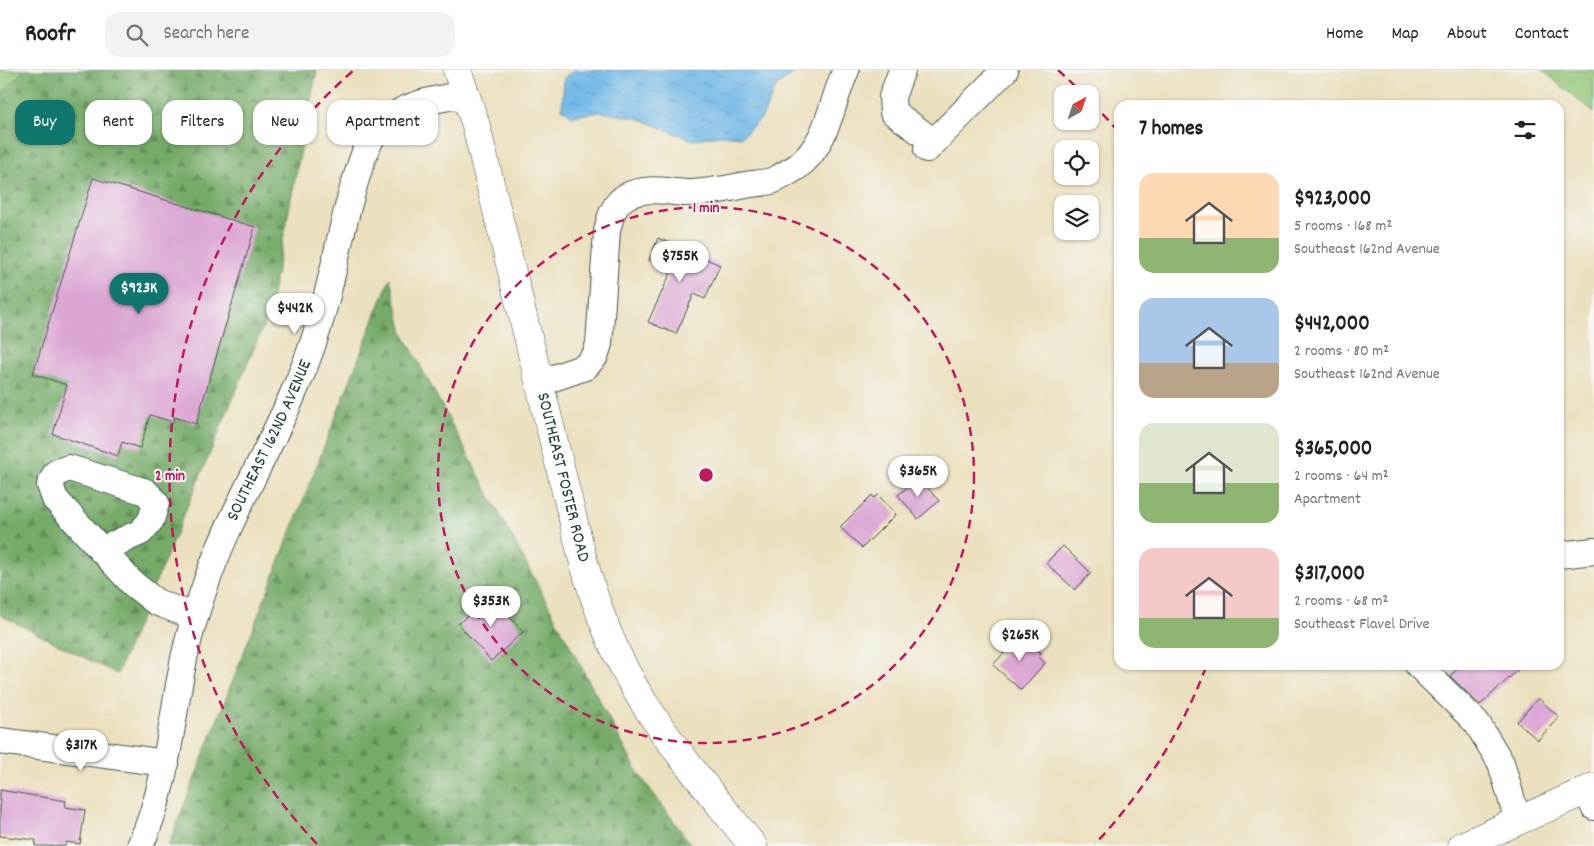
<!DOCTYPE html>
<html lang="en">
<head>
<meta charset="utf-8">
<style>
	:root { --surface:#fff; --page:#f2f2f2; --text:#202124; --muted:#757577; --line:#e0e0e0; --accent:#0f766e }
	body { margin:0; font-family:Dekko,sans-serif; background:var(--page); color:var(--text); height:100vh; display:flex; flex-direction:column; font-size:19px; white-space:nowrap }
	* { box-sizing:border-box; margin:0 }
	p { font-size:16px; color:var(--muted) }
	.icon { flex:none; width:28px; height:28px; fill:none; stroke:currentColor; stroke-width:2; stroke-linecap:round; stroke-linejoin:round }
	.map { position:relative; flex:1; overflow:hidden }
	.sheet { position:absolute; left:1114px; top:30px; width:450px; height:570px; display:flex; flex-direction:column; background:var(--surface); border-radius:15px; box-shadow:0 1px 4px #0004 }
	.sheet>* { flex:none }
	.top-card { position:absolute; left:15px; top:30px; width:475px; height:45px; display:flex; gap:10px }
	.needle { width:32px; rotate:40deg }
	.buttons { position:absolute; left:1054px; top:15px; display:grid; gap:10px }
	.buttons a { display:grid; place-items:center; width:45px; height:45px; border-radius:10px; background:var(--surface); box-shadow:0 1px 4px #0004; font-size:25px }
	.price { position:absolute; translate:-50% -42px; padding:0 11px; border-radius:18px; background:#fff; color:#222; font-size:16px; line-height:32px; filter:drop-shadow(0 1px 2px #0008) }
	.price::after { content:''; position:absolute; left:50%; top:30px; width:15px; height:11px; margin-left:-8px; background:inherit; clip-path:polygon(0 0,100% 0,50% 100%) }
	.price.on { background:var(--accent); color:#fff }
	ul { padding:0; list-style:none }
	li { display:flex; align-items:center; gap:15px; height:125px; padding:0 25px }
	li span { display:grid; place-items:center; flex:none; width:140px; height:100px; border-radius:15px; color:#555 }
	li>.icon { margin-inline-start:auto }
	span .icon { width:60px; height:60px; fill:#fffc; stroke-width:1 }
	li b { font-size:21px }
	h2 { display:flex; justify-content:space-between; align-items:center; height:60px; padding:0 25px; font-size:21px }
	.tag { padding:0 18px; border-radius:15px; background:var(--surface); box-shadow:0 1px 4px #0004; font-size:18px; line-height:45px }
	.tag.on { background:var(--accent); color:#fff }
	header { display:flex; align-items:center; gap:30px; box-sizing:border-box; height:70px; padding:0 25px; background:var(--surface); border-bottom:1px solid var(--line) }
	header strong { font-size:24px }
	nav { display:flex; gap:28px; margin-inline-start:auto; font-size:18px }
	.search { width:350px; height:45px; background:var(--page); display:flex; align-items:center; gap:12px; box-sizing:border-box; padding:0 18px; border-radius:15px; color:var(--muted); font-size:19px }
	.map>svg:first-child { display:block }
	.forest { fill:url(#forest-firs); stroke:#4a744e }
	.park { fill:#91c577; stroke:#588156 }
	.water { fill:url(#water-ripples); stroke:#487a8e }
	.building { fill:#dba5d3 }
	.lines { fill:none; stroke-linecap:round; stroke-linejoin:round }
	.minor-casing { stroke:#3e5549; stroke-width:28 }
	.major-casing { stroke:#3e5549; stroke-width:29 }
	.minor { stroke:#fff; stroke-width:26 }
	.major { stroke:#fff; stroke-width:28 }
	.ring { fill:none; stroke:#c2185b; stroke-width:2.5; stroke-dasharray:9 6 }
	.labels { text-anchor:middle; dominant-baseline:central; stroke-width:4; stroke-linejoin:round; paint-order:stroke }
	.street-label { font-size:18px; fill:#1f3d34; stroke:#f6f6f2 }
	.centre { fill:#c2185b; stroke:#f6f6f2; stroke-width:2.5 }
	.ring-label { font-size:15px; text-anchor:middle; font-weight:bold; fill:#c2185b; stroke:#f6f6f2; stroke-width:4; stroke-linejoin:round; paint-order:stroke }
</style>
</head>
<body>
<header>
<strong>Roofr</strong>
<div class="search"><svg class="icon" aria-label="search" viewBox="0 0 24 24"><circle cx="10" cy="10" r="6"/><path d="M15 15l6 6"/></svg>Search here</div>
<nav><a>Home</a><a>Map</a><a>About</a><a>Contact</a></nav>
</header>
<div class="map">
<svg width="1594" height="776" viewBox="0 0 1594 776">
	<defs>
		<pattern id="forest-firs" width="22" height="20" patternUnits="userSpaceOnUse" patternTransform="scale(1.25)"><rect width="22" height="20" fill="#74aa68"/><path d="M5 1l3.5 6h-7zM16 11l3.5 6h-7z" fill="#5f8c56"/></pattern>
		<pattern id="water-ripples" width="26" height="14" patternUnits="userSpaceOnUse" patternTransform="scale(1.25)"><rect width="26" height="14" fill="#70b7e7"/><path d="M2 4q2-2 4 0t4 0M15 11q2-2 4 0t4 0" fill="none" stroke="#5b96bc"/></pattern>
	</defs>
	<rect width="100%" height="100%" fill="#f6f6f2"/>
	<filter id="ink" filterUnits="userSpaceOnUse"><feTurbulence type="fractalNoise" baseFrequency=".02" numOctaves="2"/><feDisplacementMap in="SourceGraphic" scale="10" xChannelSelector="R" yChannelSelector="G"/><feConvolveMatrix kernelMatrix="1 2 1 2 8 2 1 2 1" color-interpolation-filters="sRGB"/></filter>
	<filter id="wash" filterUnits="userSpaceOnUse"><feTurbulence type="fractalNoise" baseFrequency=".0096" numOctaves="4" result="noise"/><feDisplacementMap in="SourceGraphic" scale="20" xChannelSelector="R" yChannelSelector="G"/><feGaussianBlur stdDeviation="1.12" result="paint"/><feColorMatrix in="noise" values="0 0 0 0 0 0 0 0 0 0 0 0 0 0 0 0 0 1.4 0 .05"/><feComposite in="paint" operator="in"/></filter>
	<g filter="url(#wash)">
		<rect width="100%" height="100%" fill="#ebe0be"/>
		<!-- forest -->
		<g class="forest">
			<path d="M 0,0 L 317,0 L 268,245 L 117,604 L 0,545 Z"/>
			<path d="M 390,208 L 403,263 L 637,701 L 692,776 L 168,776 Z"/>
		</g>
		<!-- park -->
		<g class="park">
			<path d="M 0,0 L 23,0 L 0,27 Z"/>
			<path d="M 1542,0 L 1594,0 L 1594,43 Z"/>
		</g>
		<!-- water -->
		<path class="water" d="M 574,0 L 798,0 L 776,17 L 762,48 L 741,67 L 718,65 L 693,70 L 637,48 L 601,42 L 572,46 L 562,38 L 564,8 Z"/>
		<g id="blocks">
			<!-- building -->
			<g class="building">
				<path d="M 93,108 L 255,157 L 196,354 L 174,347 L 173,352 L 150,345 L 140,378 L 122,372 L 118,386 L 53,364 L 67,315 L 33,304 Z"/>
				<path d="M 658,168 L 720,195 L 705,229 L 694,224 L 676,264 L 648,252 L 672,200 L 649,190 Z"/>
				<path d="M 919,408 L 939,431 L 918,449 L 898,425 Z"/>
				<path d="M 872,425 L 874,428 L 878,425 L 896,444 L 862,478 L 840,457 Z"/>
				<path d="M 1063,476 L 1091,503 L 1075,520 L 1046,493 Z"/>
				<path d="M 491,525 L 523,562 L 491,591 L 458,554 Z"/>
				<path d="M 1021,564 L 1041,583 L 1038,586 L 1045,593 L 1021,620 L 993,595 Z"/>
				<path d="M 1462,595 L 1523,595 L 1480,635 L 1450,606 Z"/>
				<path d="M 1538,628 L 1559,647 L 1538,670 L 1517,652 Z"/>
				<path d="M 0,720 L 66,731 L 65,737 L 85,740 L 80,774 L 66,772 L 65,776 L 35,776 L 36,770 L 0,766 Z"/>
			</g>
		</g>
	</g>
	<g filter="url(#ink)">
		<use href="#blocks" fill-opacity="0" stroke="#3e5549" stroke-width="1"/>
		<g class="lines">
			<defs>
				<g id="minor">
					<path d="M 902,0 L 892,27 L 893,42 L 934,72"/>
					<path d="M 927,79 L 1005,0"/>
					<path d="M 539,313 L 585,297 L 595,286 L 599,274 L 607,161 C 610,147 614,133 627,126 C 646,116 667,122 687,123 C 709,123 730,118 751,114 C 758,113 767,113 774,110 C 781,107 790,101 797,97 C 828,74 831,33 846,0"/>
					<path d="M 101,480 L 141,462 L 151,450 L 156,433 L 146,422 L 69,398 L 56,403 L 50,415 L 55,429 L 132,513 L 156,532 L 195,547"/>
					<path d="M 1559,485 L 1594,481"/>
					<path d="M 1418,595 L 1477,653 L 1501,693 L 1518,751"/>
					<path d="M 0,671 L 166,693"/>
					<path d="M 1587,720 L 1594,737"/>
					<path id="s1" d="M 140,776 C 168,715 171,648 185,584 C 190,563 196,542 203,522 C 233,431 290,350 318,258 C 333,210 340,160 355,112 C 361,94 366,72 379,58 C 401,33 435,30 465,24"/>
				</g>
				<g id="major">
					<path id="s2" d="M 457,0 L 475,52 L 582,486 C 596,538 615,588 644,633 C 676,683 716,729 753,776"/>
					<path d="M 1462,776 L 1594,717"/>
				</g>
			</defs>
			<!-- minor casing -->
			<use href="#minor" class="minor-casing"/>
			<!-- major casing -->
			<use href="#major" class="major-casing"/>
			<!-- minor -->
			<use href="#minor" class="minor"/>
			<!-- major -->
			<use href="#major" class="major"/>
		</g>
	</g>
	<!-- distance rings -->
	<g class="ring">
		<circle cx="706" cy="405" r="268"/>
		<path d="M1206 597A536 536 0 0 1 1095 774M317 774A536 536 0 0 1 354 0M1058 0A536 536 0 0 1 1082 23M1092 33A536 536 0 0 1 1117 60"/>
	</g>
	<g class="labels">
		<!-- street labels -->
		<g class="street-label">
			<text stroke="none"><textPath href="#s1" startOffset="428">SOUTHEAST 162ND AVENUE</textPath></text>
			<text stroke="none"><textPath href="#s2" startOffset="421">SOUTHEAST FOSTER ROAD</textPath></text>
		</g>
	</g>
	<circle cx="706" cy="405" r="8" class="centre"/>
	<g class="ring-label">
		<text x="706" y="142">1 min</text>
		<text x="170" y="410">2 min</text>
	</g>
</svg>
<div class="buttons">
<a><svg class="needle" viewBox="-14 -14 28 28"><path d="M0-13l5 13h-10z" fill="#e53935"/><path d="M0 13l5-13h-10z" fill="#757577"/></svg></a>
<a><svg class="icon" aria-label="locate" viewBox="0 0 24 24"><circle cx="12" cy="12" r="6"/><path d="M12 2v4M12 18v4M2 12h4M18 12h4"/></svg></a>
<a><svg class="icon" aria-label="layers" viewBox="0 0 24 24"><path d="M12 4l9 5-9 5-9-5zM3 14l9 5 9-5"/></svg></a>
</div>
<b class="price" style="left:680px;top:213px">$755K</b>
<b class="price on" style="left:139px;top:245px">$923K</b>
<b class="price" style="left:295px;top:265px">$442K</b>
<b class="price" style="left:918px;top:428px">$365K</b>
<b class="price" style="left:491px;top:558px">$353K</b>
<b class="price" style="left:1020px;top:592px">$265K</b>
<b class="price" style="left:81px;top:702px">$317K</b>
<div class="top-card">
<a class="tag on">Buy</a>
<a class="tag">Rent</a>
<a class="tag">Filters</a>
<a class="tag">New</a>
<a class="tag">Apartment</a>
</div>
<section class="sheet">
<h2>7 homes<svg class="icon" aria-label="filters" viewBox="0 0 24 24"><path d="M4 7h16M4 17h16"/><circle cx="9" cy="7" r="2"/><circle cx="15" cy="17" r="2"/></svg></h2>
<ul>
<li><span style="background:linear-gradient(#ffd9b3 65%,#8fb573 0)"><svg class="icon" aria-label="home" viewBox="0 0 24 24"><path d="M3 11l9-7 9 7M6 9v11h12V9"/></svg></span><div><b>$923,000</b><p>5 rooms · 168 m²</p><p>Southeast 162nd Avenue</p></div></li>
<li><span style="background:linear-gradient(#a9c7e8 65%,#b9a48a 0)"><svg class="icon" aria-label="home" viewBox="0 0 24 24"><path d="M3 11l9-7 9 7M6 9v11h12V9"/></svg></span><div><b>$442,000</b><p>2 rooms · 80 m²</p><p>Southeast 162nd Avenue</p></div></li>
<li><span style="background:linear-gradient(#dfe7d0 60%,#8fb573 0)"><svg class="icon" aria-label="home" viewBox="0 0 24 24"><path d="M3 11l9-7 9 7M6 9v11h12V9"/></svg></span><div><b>$365,000</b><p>2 rooms · 64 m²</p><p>Apartment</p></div></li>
<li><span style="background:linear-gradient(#f6c9c9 70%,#8fb573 0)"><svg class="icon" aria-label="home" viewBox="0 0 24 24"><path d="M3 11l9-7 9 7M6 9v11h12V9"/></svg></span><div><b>$317,000</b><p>2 rooms · 68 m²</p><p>Southeast Flavel Drive</p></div></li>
</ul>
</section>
</div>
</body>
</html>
